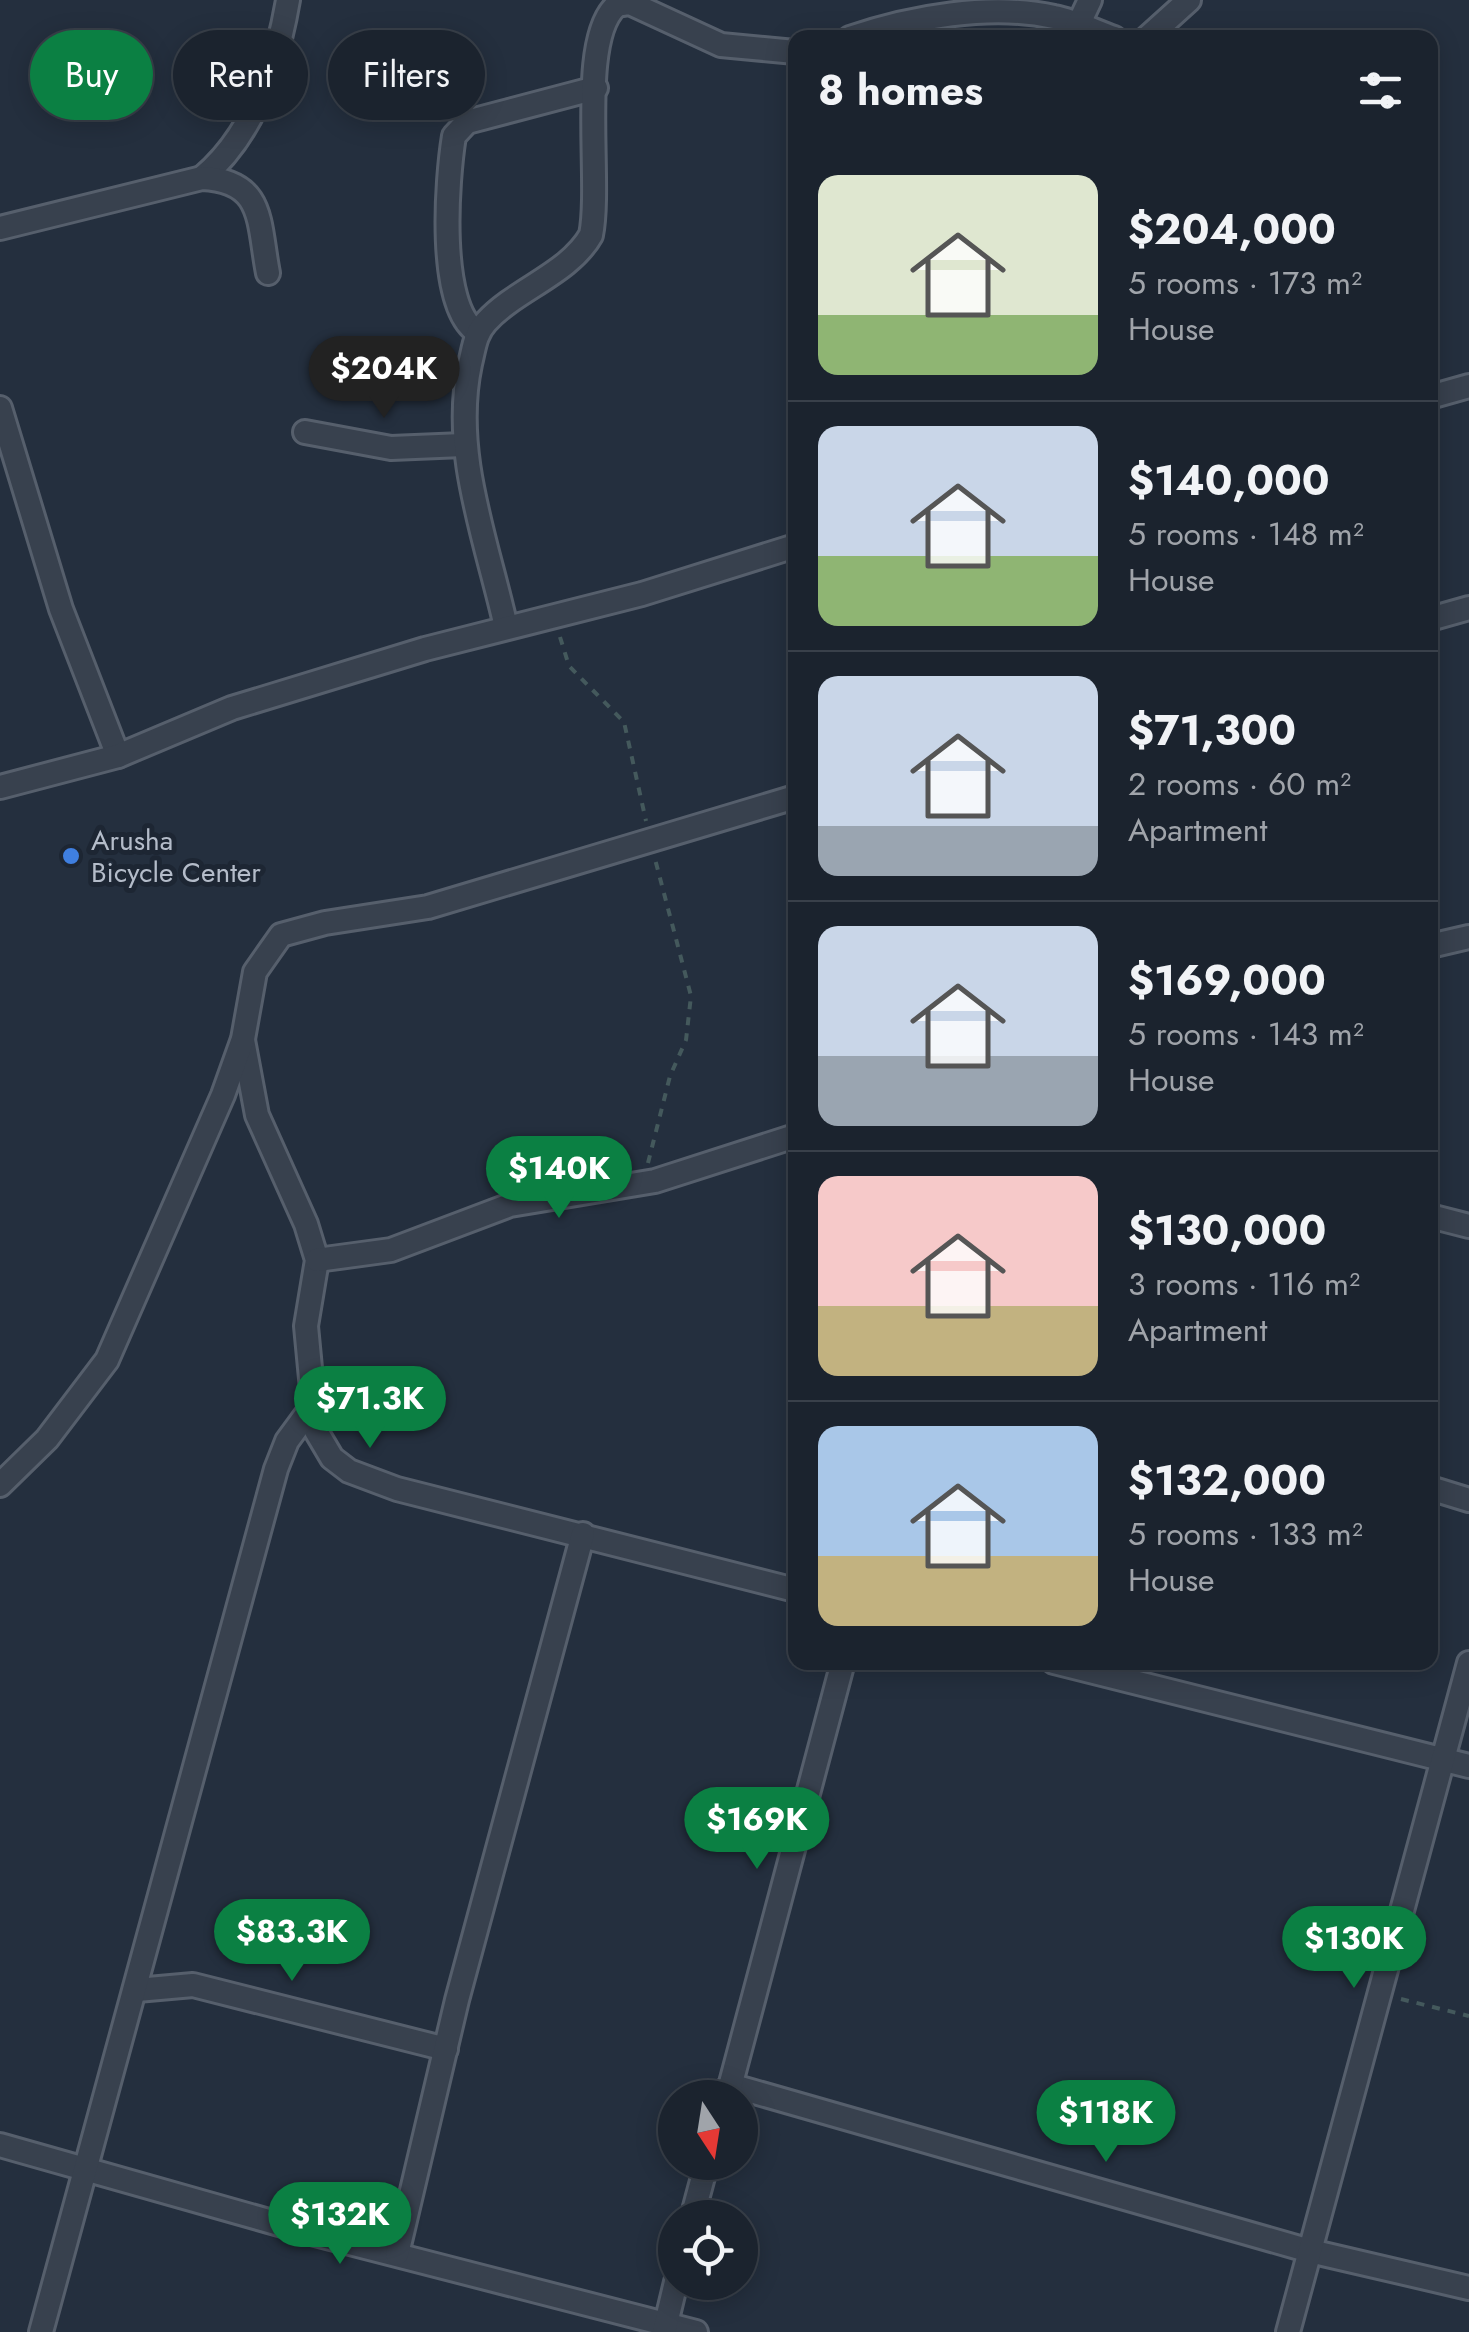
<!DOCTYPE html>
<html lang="en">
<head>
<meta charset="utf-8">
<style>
	:root { --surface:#1b232e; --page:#242b36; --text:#f1f3f6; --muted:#a0a4aa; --line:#39404a; --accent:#0b8043 }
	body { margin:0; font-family:Jost,sans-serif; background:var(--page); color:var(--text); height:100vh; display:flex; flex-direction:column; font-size:38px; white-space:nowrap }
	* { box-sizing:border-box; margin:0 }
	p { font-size:32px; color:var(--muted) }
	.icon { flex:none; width:55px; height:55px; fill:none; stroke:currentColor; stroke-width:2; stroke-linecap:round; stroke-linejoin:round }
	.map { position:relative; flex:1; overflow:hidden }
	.details { position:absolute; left:788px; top:30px; width:650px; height:1640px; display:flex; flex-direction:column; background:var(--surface); border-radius:20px; box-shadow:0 5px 25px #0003,0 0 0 2px var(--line) }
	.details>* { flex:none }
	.guide { position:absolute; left:30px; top:30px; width:608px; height:90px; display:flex; gap:20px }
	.needle { width:65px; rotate:168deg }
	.tools { position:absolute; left:658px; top:2080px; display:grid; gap:20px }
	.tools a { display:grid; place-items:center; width:100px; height:100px; border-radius:50%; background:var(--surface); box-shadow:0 5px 25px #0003,0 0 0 2px var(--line); font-size:50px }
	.price { position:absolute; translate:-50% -85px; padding:0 22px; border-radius:35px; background:var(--accent); color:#fff; font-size:32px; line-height:65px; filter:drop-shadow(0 2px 5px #0008) }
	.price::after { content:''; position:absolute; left:50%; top:60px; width:30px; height:22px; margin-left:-15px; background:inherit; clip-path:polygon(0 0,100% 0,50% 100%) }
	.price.selected { background:#222; color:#fff }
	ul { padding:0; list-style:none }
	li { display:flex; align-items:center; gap:30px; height:250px; padding:0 30px }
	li+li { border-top:2px solid var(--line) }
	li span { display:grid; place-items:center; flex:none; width:280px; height:200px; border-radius:20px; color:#555 }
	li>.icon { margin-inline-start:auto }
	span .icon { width:120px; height:120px; fill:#fffc; stroke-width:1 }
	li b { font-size:42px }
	h2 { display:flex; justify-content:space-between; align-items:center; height:120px; padding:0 30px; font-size:42px }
	.chip { padding:0 35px; border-radius:45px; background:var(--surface); box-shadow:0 5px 25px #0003,0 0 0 2px var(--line); font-size:35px; line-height:90px }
	.chip.selected { background:var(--accent); color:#fff }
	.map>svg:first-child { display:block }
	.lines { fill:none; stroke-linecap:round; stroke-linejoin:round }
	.minor-casing { stroke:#565f6c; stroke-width:28 }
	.path { stroke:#44595c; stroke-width:4; stroke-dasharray:8 8; stroke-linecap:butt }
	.minor { stroke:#38414e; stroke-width:22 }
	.shop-dot { fill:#3f7fe0; stroke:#1d2633; stroke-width:4 }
	.labels { text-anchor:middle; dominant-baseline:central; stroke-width:10; stroke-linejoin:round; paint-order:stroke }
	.poi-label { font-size:28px; fill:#b4bcc9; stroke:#1d2633; text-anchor:start }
</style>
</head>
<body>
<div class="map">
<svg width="1469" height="2332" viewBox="0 0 1469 2332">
	<rect width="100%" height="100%" fill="#242f3e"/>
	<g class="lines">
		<defs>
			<g id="minor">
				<path d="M 850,38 C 911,17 991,3 1054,17 C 1075,21 1094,31 1114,38"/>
				<path d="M 1072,38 L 1090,0"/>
				<path d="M 1147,38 L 1189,0"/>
				<path d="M 202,178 C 253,135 277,65 288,0"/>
				<path d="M 0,228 L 202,178 C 265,181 258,222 268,273"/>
				<path d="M 477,332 C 437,307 447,179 454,136 L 467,122 L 596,88"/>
				<path d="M 1430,397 L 1469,386"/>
				<path d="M 0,408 L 61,609 L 118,756"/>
				<path d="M 305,432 L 391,448 L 463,445"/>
				<path d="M 1430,619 L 1469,608"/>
				<path d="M 506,627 C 487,541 451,453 470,364 C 474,348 475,334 486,322 C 516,289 569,274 591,235 C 602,181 577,38 617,5 L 630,3 L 721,45 L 795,52"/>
				<path d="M 0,787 L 118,756 L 232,708 L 425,649 L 642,594 L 795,546"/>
				<path d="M 1430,946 L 1469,937"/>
				<path d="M 243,1040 L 257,1115 L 306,1224 L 317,1260 L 306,1326 L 316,1431 L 332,1458 L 349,1471 L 397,1489 L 795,1590"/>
				<path d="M 1430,1216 L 1469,1226"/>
				<path d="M 317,1260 L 391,1250 L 510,1205 L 655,1181 L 795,1136"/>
				<path d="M 0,1485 L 47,1439 L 107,1360 L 223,1095 L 243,1039 L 255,972 L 281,935 L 325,923 L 428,907 L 795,797"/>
				<path d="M 1430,1488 L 1469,1500"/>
				<path d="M 1054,1662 L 1469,1766"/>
				<path d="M 137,1990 L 193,1985 L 446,2049"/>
				<path d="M 730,2085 L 1310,2251 L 1469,2288"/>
				<path d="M 727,2098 L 843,1662"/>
				<path d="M 0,2145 L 311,2233 L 696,2332"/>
				<path d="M 692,2218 L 707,2162"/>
				<path d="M 397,2254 L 457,2000 L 583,1534"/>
				<path d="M 41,2332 L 276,1469 L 287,1441 L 312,1407"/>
				<path d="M 664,2332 L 676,2282"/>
				<path d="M 1288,2332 L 1469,1663"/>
			</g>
		</defs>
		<!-- minor casing -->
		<use href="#minor" class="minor-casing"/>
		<!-- path -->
		<g class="path">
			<path d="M 560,637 L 569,666 L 624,722 L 646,821"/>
			<path d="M 648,1163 L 670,1076 L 686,1040 L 691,996 L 655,859"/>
			<path d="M 1401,1999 L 1469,2016"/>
		</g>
		<!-- minor -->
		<use href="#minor" class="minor"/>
	</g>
	<!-- markers -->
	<circle class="shop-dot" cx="71" cy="856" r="10"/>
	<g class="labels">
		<!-- poi labels -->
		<g class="poi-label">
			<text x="91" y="840">Arusha<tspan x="91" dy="32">Bicycle Center</tspan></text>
		</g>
	</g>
</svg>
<div class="tools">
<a><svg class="needle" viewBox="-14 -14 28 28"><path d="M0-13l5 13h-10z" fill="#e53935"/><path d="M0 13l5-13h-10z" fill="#a0a4aa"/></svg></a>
<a><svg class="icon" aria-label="locate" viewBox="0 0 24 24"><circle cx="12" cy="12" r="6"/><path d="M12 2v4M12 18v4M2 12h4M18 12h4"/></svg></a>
</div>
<b class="price selected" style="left:384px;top:421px">$204K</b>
<b class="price" style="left:559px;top:1221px">$140K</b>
<b class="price" style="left:370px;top:1451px">$71.3K</b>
<b class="price" style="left:757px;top:1872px">$169K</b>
<b class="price" style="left:292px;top:1984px">$83.3K</b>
<b class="price" style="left:1354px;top:1991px">$130K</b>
<b class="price" style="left:1106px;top:2165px">$118K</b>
<b class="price" style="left:340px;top:2267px">$132K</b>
<div class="guide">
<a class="chip selected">Buy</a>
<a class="chip">Rent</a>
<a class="chip">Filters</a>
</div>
<section class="details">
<h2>8 homes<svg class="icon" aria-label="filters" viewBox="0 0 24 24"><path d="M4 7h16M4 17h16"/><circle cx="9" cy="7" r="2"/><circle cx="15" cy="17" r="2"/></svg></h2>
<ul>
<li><span style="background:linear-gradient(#dfe7d0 70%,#8fb573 0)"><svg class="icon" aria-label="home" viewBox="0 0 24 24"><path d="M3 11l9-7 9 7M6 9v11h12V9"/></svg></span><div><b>$204,000</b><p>5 rooms · 173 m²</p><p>House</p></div></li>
<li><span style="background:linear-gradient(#c9d6e8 65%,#8fb573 0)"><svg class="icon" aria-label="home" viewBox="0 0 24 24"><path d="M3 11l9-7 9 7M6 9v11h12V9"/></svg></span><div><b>$140,000</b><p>5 rooms · 148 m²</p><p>House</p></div></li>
<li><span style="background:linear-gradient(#c9d6e8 75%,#9aa5b1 0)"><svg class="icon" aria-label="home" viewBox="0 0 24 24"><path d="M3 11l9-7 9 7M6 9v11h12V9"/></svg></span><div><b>$71,300</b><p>2 rooms · 60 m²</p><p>Apartment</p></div></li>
<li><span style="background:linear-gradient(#c9d6e8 65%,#9aa5b1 0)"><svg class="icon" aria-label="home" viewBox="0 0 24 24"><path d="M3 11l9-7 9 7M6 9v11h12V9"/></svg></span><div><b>$169,000</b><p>5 rooms · 143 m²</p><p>House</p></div></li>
<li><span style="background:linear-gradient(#f6c9c9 65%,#c2b280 0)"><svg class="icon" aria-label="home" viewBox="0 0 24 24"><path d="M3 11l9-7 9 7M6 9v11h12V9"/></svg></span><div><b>$130,000</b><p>3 rooms · 116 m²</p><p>Apartment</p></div></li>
<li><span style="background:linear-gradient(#a9c7e8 65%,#c2b280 0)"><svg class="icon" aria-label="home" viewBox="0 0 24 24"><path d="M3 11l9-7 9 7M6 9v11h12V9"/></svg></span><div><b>$132,000</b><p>5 rooms · 133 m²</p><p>House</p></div></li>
</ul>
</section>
</div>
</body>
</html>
